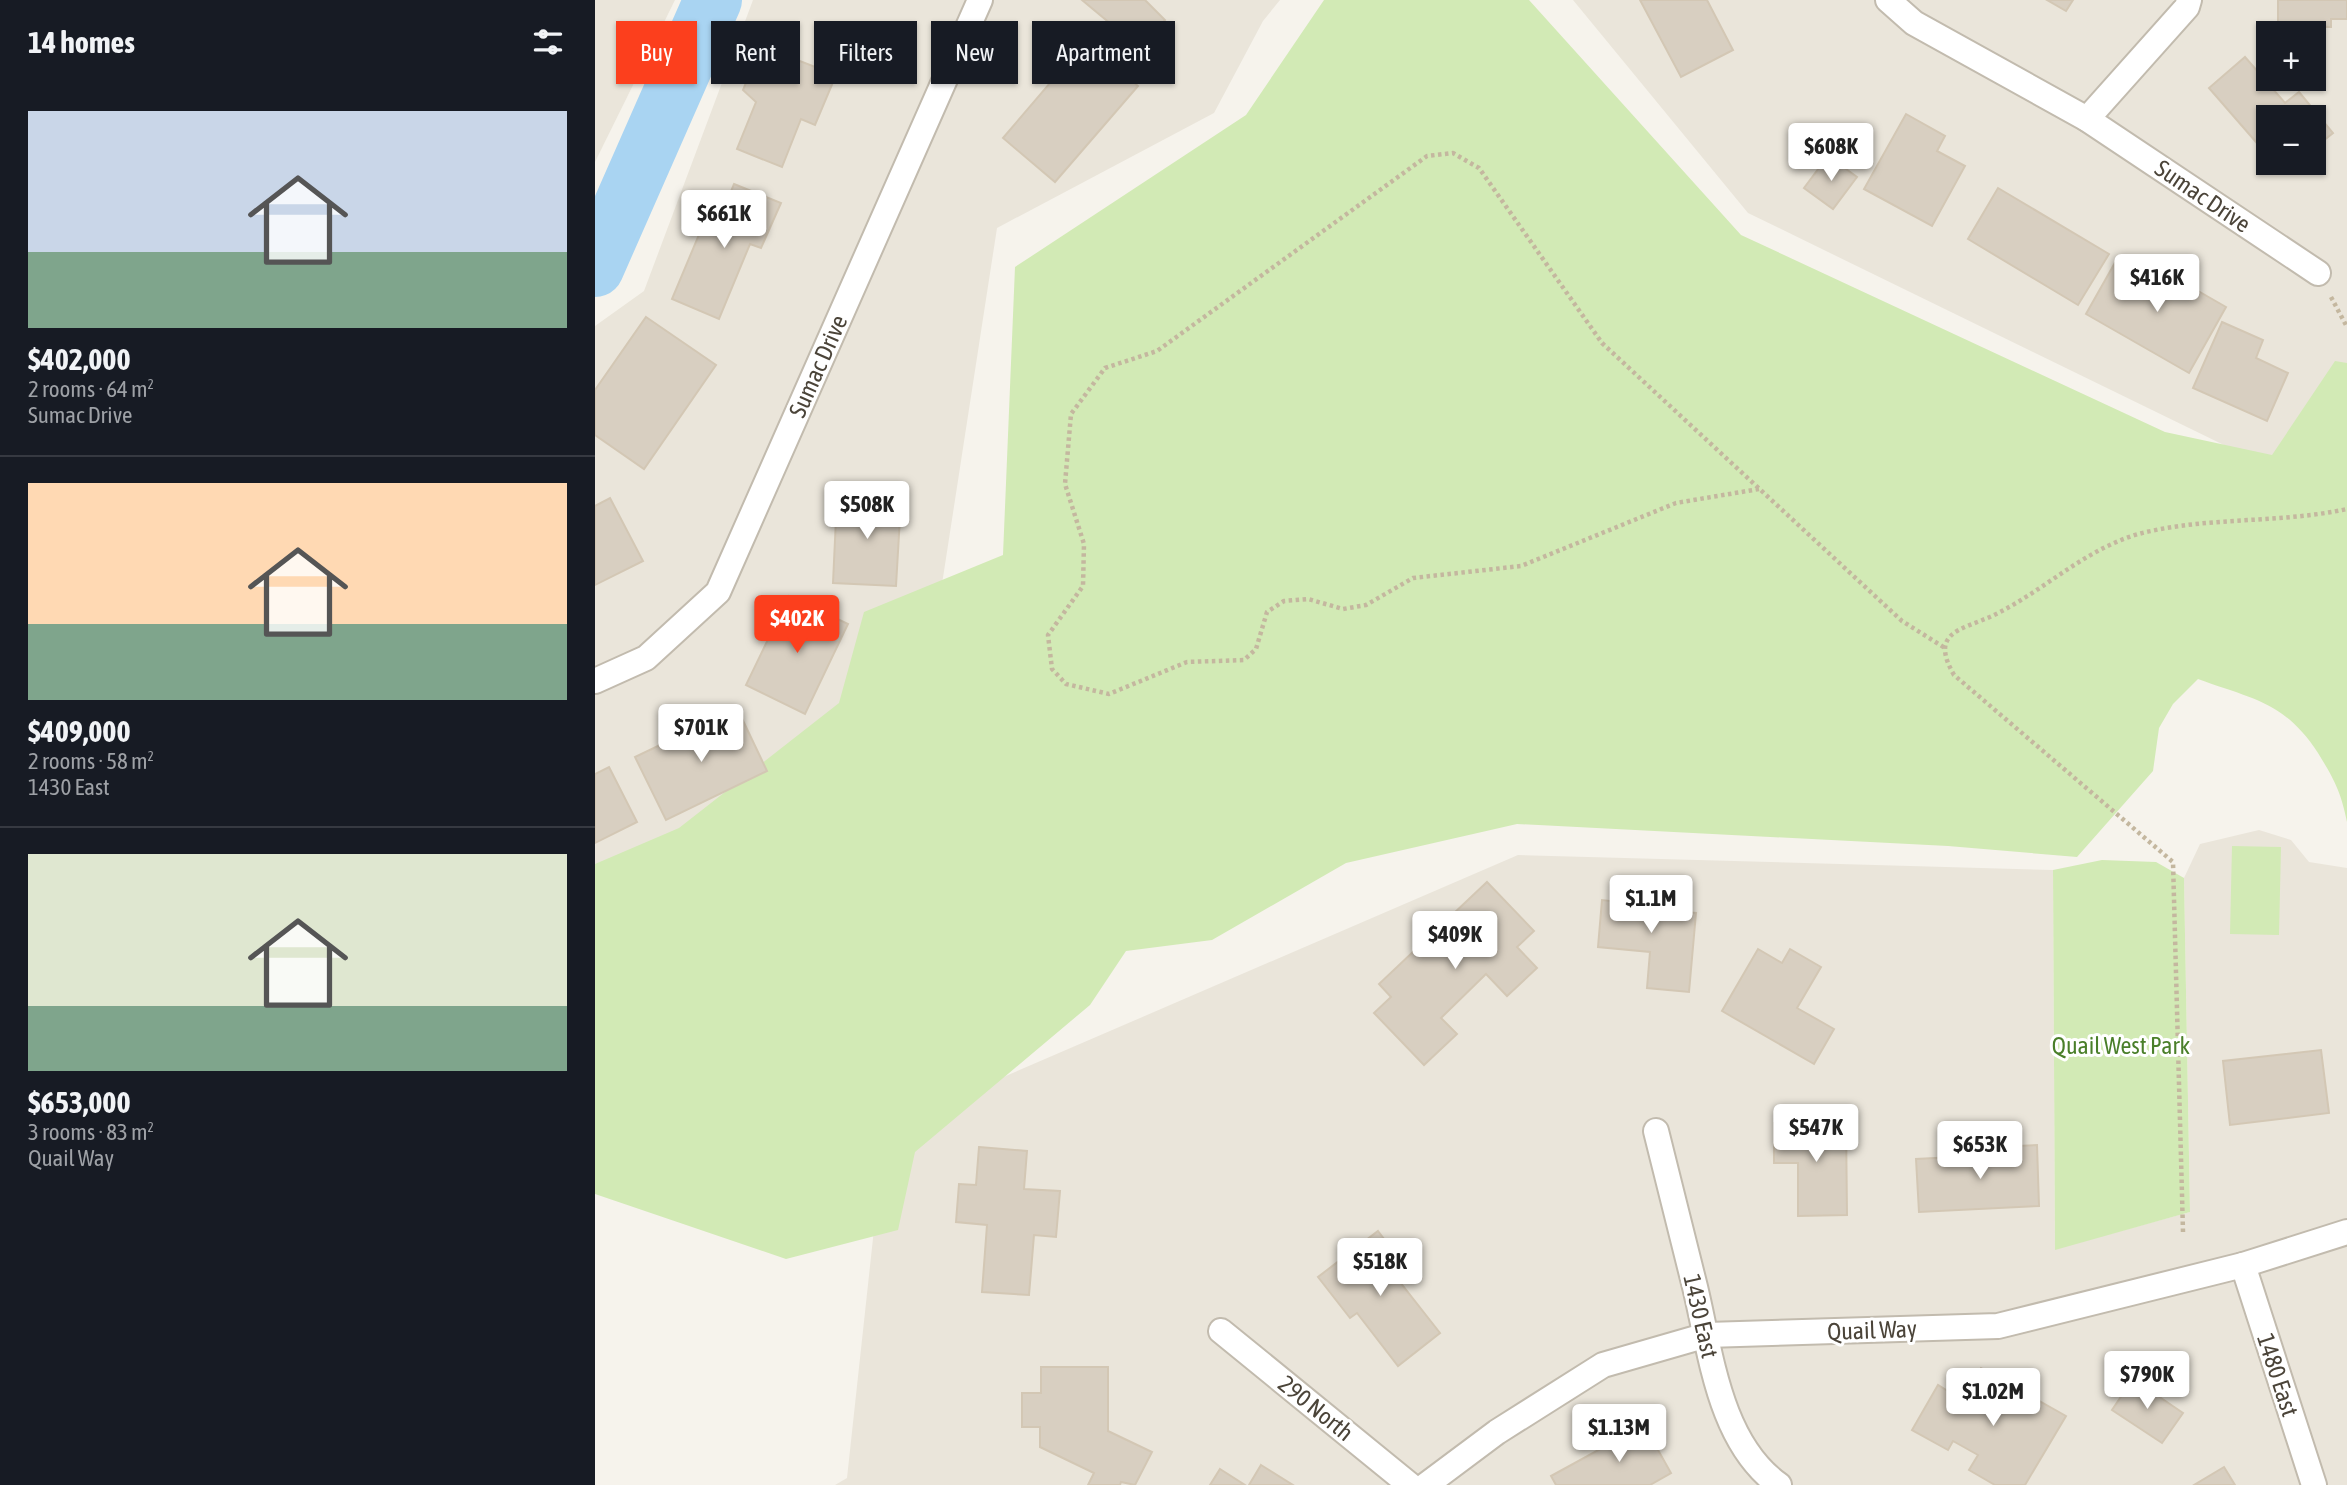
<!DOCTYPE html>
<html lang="en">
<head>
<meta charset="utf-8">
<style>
	:root { --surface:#171b24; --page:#242831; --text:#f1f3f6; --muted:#9ea1a6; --line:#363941; --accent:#fc3f1d }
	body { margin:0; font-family:"Asap Condensed",sans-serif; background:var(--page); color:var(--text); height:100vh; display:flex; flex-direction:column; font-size:26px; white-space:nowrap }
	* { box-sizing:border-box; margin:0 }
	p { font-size:23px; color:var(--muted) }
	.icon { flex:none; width:38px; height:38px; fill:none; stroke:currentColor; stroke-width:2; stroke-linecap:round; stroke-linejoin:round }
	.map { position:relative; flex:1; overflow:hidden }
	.details { display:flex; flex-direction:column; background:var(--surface); width:595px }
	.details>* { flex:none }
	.banner { position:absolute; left:21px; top:21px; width:665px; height:63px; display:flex; gap:14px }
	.fabs { position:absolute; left:1661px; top:21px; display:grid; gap:14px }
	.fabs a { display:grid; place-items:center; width:70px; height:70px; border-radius:0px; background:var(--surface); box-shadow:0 2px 5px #0004; font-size:35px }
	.price { position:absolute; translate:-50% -60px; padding:0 16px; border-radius:7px; background:#fff; color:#222; font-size:23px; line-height:46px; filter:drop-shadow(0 2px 4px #0008) }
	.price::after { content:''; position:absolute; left:50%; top:42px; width:21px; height:16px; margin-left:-10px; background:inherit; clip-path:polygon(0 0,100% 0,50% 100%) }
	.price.selected { background:var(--accent); color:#fff }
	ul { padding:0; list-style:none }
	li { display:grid; align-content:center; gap:14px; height:371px; padding:0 28px }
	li+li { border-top:2px solid var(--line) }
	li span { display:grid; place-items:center; height:217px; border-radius:0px; color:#555 }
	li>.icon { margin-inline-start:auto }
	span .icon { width:126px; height:126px; fill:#fffc; stroke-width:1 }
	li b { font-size:30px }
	h2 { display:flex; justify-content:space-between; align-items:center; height:84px; padding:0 28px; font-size:30px }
	.tag { padding:0 24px; border-radius:0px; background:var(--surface); box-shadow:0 2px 5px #0004; font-size:24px; line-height:63px }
	.tag.selected { background:var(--accent); color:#fff }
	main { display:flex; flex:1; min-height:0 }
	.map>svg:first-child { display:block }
	.residential { fill:#eae5da; fill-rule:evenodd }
	.green { fill:#d2eab5 }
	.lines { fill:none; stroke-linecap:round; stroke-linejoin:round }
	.river { stroke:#a9d4f2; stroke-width:58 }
	.building { fill:#d8cfc1; stroke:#d3c7b4; stroke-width:2 }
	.minor-casing { stroke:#c2bbae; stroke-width:28 }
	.path { stroke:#c4b79f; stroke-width:4.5; stroke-dasharray:3.5 3.5; stroke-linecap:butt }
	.minor { stroke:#fff; stroke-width:24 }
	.labels { text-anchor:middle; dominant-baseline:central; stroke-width:6; stroke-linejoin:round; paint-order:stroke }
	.street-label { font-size:24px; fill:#4b4439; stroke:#fff }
	.park-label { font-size:24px; fill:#4a7f2a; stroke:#fff }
</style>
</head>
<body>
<main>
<section class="details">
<h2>14 homes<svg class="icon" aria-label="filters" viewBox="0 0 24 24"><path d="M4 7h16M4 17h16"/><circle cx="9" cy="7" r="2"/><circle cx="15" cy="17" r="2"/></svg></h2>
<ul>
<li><span style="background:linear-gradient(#c9d6e8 65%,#7fa58c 0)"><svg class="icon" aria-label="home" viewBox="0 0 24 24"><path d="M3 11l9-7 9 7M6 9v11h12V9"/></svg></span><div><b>$402,000</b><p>2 rooms · 64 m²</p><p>Sumac Drive</p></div></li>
<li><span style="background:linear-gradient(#ffd9b3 65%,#7fa58c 0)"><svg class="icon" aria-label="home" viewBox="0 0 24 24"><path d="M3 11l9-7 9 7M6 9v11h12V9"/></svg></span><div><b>$409,000</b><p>2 rooms · 58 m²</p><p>1430 East</p></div></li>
<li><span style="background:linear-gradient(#dfe7d0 70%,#7fa58c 0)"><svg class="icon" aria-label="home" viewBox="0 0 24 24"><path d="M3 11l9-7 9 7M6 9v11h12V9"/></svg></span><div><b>$653,000</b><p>3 rooms · 83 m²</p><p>Quail Way</p></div></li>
</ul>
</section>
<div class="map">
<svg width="1752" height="1485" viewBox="0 0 1752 1485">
	<rect width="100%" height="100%" fill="#f6f3ec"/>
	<!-- residential -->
	<g class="residential">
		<path d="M 0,0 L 80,0 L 0,162 Z"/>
		<path d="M 158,0 L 685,0 L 668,21 L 619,113 L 402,228 L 324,733 L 0,912 L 0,326 L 49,291 Z"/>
		<path d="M 978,0 L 1752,0 L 1752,505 L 1153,213 ZM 1673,33 L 1718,33 L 1718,79 L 1673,79 ZM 1673,117 L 1718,117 L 1718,163 L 1673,163 Z"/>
		<path d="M 1664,830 L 1696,840 L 1714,862 L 1752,868 L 1752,1485 L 240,1485 L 252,1478 L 290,1128 L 923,855 L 1458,870 L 1460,1249 L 1595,1212 L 1589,878 L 1605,844 Z"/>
	</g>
	<!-- green -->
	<g class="green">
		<path d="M 729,0 L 934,0 L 1146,235 L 1570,432 L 1677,455 L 1740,361 L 1752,363 L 1752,822 C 1746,792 1739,779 1723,753 C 1689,701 1657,699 1603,679 L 1578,704 L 1564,728 L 1558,771 L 1482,857 L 1353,846 L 922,824 L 751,863 L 617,940 L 531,951 L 495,1005 L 320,1152 L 303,1230 L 191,1259 L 0,1194 L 0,864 L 84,828 L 244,703 L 269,612 L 408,555 L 420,267 L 651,115 Z"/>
		<path d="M 1637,846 L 1686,847 L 1684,935 L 1635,934 Z"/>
		<path d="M 1507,860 L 1561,862 L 1589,878 L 1595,1212 L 1460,1250 L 1458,870 Z"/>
	</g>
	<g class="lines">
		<!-- river -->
		<path class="river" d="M 0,268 L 118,0"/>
	</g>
	<!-- building -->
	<g class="building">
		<path d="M 487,0 L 550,0 L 570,20 L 546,49 Z"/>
		<path d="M 1045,0 L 1112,0 L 1138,50 L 1086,77 Z"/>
		<path d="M 1452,0 L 1478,0 L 1471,11 Z"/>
		<path d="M 1683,0 L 1752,0 L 1752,19 L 1736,19 L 1736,27 L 1683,26 Z"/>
		<path d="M 491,41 L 543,86 L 460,182 L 408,138 Z"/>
		<path d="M 166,46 L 241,75 L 220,125 L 206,119 L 187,167 L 142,149 L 161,102 L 148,90 Z"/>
		<path d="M 1650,57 L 1690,103 L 1704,92 L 1738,133 L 1718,149 L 1718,117 L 1673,117 L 1673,132 L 1661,142 L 1614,88 Z"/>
		<path d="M 1311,114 L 1350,136 L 1342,151 L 1370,166 L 1337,226 L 1269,189 Z"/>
		<path d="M 1233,156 L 1262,177 L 1238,209 L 1209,188 Z"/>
		<path d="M 139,184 L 186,203 L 166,248 L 155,244 L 124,319 L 77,299 L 116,206 L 128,211 Z"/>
		<path d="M 1403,188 L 1514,254 L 1483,305 L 1373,239 Z"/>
		<path d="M 1522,259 L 1564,282 L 1570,272 L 1631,307 L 1594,373 L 1491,314 Z"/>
		<path d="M 51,317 L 121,365 L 49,469 L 0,435 L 0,390 Z"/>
		<path d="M 1627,322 L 1668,340 L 1661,358 L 1693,373 L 1672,421 L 1598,388 Z"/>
		<path d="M 242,497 L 306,500 L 301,586 L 238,583 Z"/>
		<path d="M 15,498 L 48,561 L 0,585 L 0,506 Z"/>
		<path d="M 194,596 L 253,624 L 210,714 L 151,685 Z"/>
		<path d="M 142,708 L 172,771 L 71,820 L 40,757 Z"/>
		<path d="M 14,767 L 42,822 L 0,843 L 0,774 Z"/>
		<path d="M 892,882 L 939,931 L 922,947 L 942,968 L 912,996 L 891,974 L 846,1018 L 862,1034 L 829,1065 L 779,1013 L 796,997 L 784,984 Z"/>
		<path d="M 1025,882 L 1065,886 L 1063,910 L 1101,913 L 1094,992 L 1052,988 L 1055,952 L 1003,947 L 1007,900 L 1023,902 Z"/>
		<path d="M 1163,949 L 1187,963 L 1195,949 L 1226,967 L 1202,1008 L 1239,1029 L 1219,1064 L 1127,1011 Z"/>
		<path d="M 1726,1050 L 1734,1113 L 1635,1125 L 1628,1061 Z"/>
		<path d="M 1251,1122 L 1252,1215 L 1203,1216 L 1203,1163 L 1179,1163 L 1179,1123 Z"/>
		<path d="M 1442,1145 L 1444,1206 L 1324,1212 L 1321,1159 L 1400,1155 L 1400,1147 Z"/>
		<path d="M 384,1147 L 432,1151 L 429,1189 L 465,1191 L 461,1237 L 439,1235 L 434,1295 L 387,1292 L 392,1225 L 361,1222 L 364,1184 L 381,1185 Z"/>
		<path d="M 783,1231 L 815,1273 L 805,1282 L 845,1333 L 803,1366 L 762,1313 L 755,1318 L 723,1277 Z"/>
		<path d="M 446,1367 L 513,1367 L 513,1431 L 557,1452 L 540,1485 L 526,1482 L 525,1485 L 493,1485 L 499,1473 L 445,1447 L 445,1427 L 427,1427 L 427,1393 L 446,1393 Z"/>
		<path d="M 1386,1368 L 1471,1416 L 1430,1485 L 1400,1485 L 1374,1470 L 1383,1455 L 1358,1441 L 1353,1450 L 1317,1430 L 1343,1385 L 1367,1400 Z"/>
		<path d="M 1538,1379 L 1588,1413 L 1567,1443 L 1517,1410 Z"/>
		<path d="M 1049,1425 L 1076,1473 L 1055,1485 L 961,1485 L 956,1476 Z"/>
		<path d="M 666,1465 L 698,1485 L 654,1485 Z"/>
		<path d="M 1629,1467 L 1640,1485 L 1599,1485 Z"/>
		<path d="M 625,1469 L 650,1485 L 615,1485 Z"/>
	</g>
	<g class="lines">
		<defs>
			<g id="minor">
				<path d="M 1293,0 L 1319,23 L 1492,119 L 1723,273"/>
				<path d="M 1492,119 L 1592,7 L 1594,0"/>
				<path d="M 0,681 L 51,658 L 123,592 L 385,0"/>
				<path d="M 1061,1131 C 1074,1183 1087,1235 1100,1287 C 1116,1353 1124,1442 1184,1485"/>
				<path d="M 1648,1265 L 1719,1485"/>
				<path d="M 626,1331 L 815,1485"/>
				<path d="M 831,1485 L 902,1432 L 1008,1365 L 1112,1335 L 1403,1326 L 1648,1265 L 1752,1232"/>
			</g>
		</defs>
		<!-- minor casing -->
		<use href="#minor" class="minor-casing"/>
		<!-- path -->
		<g class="path">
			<path d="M 1736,297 L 1752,327"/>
			<path d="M 1164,489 L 1081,503 L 926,566 L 818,578 L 771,605 L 748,609 L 713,599 L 689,601 L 672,612 L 661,649 L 649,660 L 592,662 L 514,694 L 471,684 L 457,669 L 453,635 L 488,586 L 489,544 L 470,484 L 476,414 L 510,368 L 562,351 L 832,156 L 858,153 L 884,168 L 1007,343 L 1307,621 L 1350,648"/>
			<path d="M 1588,1232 L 1578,862 L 1359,675 C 1334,632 1366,630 1397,616 C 1452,590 1495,543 1556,531 C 1620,517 1688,523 1752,509"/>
		</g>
		<!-- minor -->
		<use href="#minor" class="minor"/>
	</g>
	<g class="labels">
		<!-- street labels -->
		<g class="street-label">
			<text transform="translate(1608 196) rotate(34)">Sumac Drive</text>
			<text transform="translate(223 366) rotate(-66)">Sumac Drive</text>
			<text transform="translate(1106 1316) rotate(77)">1430 East</text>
			<text transform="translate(1277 1330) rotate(-2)">Quail Way</text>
			<text transform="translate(1683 1375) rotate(72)">1480 East</text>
			<text transform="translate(721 1408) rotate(39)">290 North</text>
		</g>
		<!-- park labels -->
		<g class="park-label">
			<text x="1526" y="1045">Quail West Park</text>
		</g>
	</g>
</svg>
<div class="fabs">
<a>+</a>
<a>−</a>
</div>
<b class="price" style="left:1236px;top:183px">$608K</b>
<b class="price" style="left:129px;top:250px">$661K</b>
<b class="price" style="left:1562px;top:314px">$416K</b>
<b class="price" style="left:272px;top:541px">$508K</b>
<b class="price selected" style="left:202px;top:655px">$402K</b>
<b class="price" style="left:106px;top:764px">$701K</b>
<b class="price" style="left:1056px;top:935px">$1.1M</b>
<b class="price" style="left:860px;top:971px">$409K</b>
<b class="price" style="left:1221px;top:1164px">$547K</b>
<b class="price" style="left:1385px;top:1181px">$653K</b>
<b class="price" style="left:785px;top:1298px">$518K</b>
<b class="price" style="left:1552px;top:1411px">$790K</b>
<b class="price" style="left:1398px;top:1428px">$1.02M</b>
<b class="price" style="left:1024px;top:1464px">$1.13M</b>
<div class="banner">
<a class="tag selected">Buy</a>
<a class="tag">Rent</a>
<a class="tag">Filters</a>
<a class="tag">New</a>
<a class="tag">Apartment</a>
</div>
</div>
</main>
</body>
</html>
